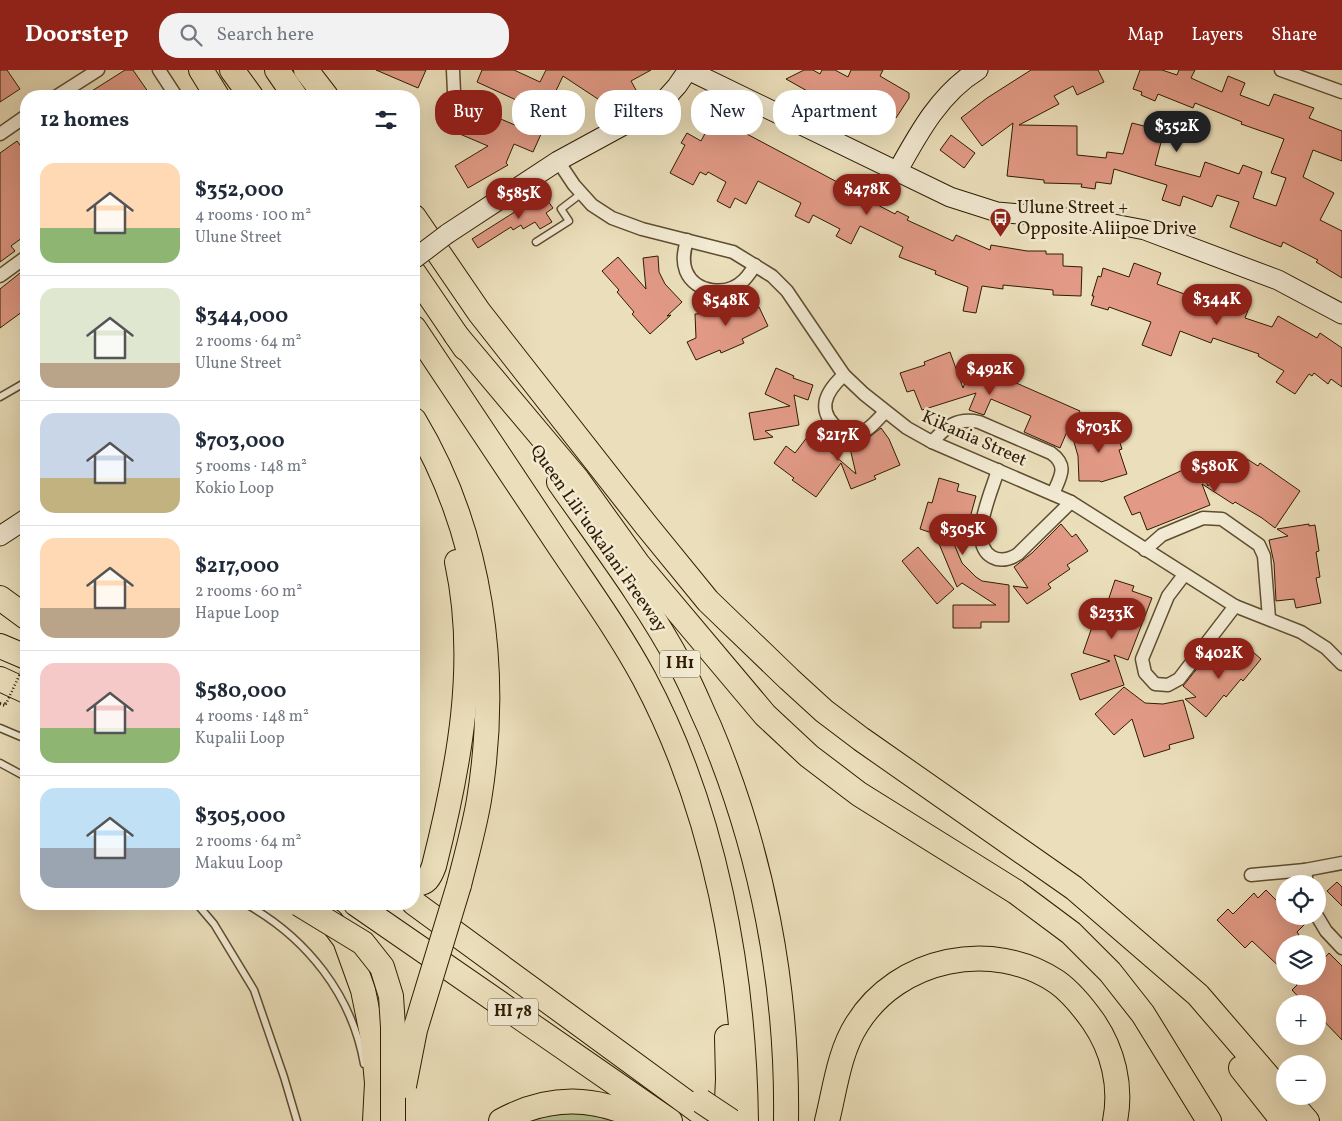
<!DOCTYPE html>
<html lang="en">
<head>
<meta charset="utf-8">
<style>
	:root { --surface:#fff; --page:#f2f2f3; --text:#1f2937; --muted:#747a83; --line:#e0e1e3; --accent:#8f2418 }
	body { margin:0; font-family:Vollkorn,serif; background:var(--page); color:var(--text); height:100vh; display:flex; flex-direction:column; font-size:19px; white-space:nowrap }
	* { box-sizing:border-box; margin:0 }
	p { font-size:16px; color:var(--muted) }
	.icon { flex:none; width:28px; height:28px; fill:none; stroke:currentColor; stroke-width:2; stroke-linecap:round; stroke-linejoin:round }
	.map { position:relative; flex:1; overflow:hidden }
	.details { position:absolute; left:20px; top:20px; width:400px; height:820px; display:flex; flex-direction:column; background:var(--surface); border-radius:20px; box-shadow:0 5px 20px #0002 }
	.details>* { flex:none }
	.banner { position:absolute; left:435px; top:20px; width:475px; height:45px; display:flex; gap:10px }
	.buttons { position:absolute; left:1276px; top:805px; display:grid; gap:10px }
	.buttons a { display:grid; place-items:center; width:50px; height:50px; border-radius:50%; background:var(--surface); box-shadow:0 5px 20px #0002; font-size:25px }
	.price { position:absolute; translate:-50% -42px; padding:0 11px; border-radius:18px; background:var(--accent); color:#fff; font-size:16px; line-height:32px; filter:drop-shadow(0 1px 2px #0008) }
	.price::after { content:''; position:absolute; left:50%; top:30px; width:15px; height:11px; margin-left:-8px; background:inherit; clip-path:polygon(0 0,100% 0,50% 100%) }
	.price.active { background:#222; color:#fff }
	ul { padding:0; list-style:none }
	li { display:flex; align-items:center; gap:15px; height:125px; padding:0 20px }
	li+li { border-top:1px solid var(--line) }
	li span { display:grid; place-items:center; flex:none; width:140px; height:100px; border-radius:15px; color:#555 }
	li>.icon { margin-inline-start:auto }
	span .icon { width:60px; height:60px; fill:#fffc; stroke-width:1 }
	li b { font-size:21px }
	h2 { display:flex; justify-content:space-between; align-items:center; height:60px; padding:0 20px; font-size:21px }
	.tag { padding:0 18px; border-radius:20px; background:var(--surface); box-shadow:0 5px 20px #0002; font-size:18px; line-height:45px }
	.tag.active { background:var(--accent); color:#fff }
	header { display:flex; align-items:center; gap:30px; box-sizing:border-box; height:70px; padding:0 25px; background:var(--accent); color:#fff }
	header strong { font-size:24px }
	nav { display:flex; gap:28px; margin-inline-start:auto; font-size:18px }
	.search { width:350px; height:45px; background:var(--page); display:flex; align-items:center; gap:12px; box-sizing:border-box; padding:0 18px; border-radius:20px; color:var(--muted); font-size:19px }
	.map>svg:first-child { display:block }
	.green { fill:#b7c291; stroke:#736f48 }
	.building { fill:#e29a86; stroke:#2f1c00 }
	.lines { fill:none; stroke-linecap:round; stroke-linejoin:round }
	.lane-casing { stroke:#5e4d2f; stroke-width:9 }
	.street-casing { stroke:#5e4d2f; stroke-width:15 }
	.secondary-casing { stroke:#2f1c00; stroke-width:21 }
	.highway-casing { stroke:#2f1c00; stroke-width:26 }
	.path { stroke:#2f1c00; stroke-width:2.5; stroke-dasharray:1 2.5; stroke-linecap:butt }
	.lane { stroke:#f2ead3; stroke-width:6 }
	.street { stroke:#f2ead3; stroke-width:12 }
	.secondary { stroke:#f2ead3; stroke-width:19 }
	.highway { stroke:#ebdfbb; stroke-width:24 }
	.secondary-bridge-casing { stroke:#2f1c00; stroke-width:21; stroke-linecap:butt }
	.highway-bridge-casing { stroke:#2f1c00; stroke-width:26; stroke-linecap:butt }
	.path-bridge { stroke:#2f1c00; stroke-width:2.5; stroke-dasharray:1 2.5; stroke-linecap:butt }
	.secondary-bridge { stroke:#f2ead3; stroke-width:19 }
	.highway-bridge { stroke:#ebdfbb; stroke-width:24 }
	.labels { text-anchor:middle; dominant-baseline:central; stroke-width:5; stroke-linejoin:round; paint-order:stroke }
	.shield { fill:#f2ead3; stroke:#6a5a3f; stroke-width:1 }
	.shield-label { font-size:16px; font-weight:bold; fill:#2f1c00 }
	.poi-label { font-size:18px; fill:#2f1c00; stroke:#f2ead3; text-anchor:start }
	.street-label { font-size:18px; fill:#2f1c00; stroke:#f2ead3 }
</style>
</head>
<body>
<header>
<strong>Doorstep</strong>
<div class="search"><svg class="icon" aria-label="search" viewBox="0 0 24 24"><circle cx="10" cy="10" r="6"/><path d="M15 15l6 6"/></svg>Search here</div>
<nav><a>Map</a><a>Layers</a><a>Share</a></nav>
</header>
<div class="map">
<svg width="1342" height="1051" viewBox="0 0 1342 1051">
	<rect width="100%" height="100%" fill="#ebdfbb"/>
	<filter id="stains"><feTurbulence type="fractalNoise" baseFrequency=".004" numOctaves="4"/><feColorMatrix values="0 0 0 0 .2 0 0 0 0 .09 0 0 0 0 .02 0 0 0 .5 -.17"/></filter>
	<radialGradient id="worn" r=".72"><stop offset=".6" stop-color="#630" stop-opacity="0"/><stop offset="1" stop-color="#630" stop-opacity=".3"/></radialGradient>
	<!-- green -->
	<path class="green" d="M 572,1042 L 589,1044 L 615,1051 L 522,1051 L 534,1047 Z"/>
	<!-- building -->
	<g class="building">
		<path d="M 0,0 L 7,0 L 20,19 L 0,32 Z"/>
		<path d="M 125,0 L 133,0 L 151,26 L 84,26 Z"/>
		<path d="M 376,0 L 426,0 L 418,18 Z"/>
		<path d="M 482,0 L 514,0 L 540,12 L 546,0 L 651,0 L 631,11 L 636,20 L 607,35 L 563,6 L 553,27 L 572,35 L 561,60 L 546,53 L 533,82 L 514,74 L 506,93 L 508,95 L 468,118 L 455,96 L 488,76 L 448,59 L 454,44 L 465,48 L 470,36 L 529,61 L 538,40 L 477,12 Z"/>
		<path d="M 804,0 L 813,0 L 820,4 L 822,0 L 835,0 L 848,7 L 851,0 L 883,0 L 880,6 L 909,23 L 909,28 L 896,48 L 887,42 L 879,54 L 827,27 L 825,31 L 786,9 Z"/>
		<path d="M 1031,0 L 1098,0 L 1104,12 L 1077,25 L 1073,16 L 1054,26 L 1059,34 L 1019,55 L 1077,56 L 1077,85 L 1106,88 L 1107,82 L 1123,84 L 1132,53 L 1164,61 L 1155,95 L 1200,107 L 1205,92 L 1239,104 L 1243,95 L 1262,102 L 1253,128 L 1276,136 L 1286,108 L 1271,103 L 1284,69 L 1241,54 L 1242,52 L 1195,33 L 1193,38 L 1158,24 L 1155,31 L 1141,25 L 1142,22 L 1133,19 L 1140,0 L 1162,0 L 1177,5 L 1179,0 L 1195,0 L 1191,8 L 1222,22 L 1228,6 L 1245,13 L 1240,25 L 1269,36 L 1274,24 L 1314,38 L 1309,48 L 1342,61 L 1342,91 L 1313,80 L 1303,107 L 1334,123 L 1320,150 L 1342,161 L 1342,208 L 1316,192 L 1318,190 L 1283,172 L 1281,177 L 1230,157 L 1239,132 L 1217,125 L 1212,137 L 1183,126 L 1180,136 L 1162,130 L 1167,115 L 1114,99 L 1111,114 L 1096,112 L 1095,119 L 1081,117 L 1082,114 L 1044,113 L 1044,110 L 1007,106 L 1013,53 L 982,76 L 961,48 L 987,28 Z"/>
		<path d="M 711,52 L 726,58 L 728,54 L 873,131 L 872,132 L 895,144 L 897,141 L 909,147 L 907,150 L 953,171 L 956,165 L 990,180 L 991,175 L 1027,181 L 1046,181 L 1046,184 L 1063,184 L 1063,196 L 1082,197 L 1081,226 L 1053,225 L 1053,220 L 1003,215 L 1003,219 L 982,216 L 976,243 L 963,241 L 968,217 L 935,204 L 936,201 L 899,187 L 903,177 L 860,156 L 851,174 L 836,166 L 840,159 L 813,145 L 809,153 L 795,146 L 801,133 L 758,111 L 746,134 L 735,128 L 730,138 L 717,131 L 726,112 L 708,102 L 706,105 L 700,102 L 693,115 L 670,103 L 685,75 L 681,73 L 687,63 L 701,71 Z"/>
		<path d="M 951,65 L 975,83 L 964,98 L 940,80 Z"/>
		<path d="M 17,71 L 26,83 L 26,165 L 11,176 L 15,181 L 0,192 L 0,83 Z"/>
		<path d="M 543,124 L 553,138 L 546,143 L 552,152 L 540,159 L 535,152 L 523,159 L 521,155 L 513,160 L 511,157 L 478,178 L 472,169 Z"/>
		<path d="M 658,186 L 659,202 L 665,214 L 682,232 L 667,246 L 671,245 L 650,264 L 632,244 L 634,242 L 617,222 L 619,220 L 602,201 L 618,187 L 646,219 L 643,188 Z"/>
		<path d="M 1134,193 L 1161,203 L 1157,214 L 1198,229 L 1199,227 L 1206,230 L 1209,221 L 1250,235 L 1245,248 L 1272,257 L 1278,246 L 1317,268 L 1320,263 L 1342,278 L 1342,317 L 1331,309 L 1328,314 L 1314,303 L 1312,306 L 1309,304 L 1295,324 L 1276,312 L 1284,301 L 1258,286 L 1259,284 L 1213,268 L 1211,273 L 1180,261 L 1171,286 L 1142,275 L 1151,252 L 1109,237 L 1108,240 L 1091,235 L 1094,226 L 1092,226 L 1098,206 L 1101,207 L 1103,198 L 1129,207 Z"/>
		<path d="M 20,203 L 26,211 L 26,239 L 0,258 L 0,219 Z"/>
		<path d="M 747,223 L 756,239 L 759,237 L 768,256 L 742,269 L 744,273 L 721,283 L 720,280 L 696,290 L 687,272 L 696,268 L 695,244 L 714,243 L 712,235 L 730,231 Z"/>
		<path d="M 950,282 L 963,318 L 972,295 L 976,297 L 977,294 L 999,302 L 998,305 L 1080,341 L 1071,363 L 1069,357 L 1060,378 L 1024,362 L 1031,346 L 991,329 L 984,345 L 969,340 L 976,323 L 922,340 L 914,320 L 907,322 L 900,303 L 925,295 L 924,292 Z"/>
		<path d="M 776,298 L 794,306 L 793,308 L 813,315 L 808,330 L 794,325 L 799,355 L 765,361 L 773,367 L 754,370 L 749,343 L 790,336 L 765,324 Z"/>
		<path d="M 1106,354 L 1107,356 L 1114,354 L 1122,379 L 1119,380 L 1127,404 L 1101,412 L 1100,411 L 1079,411 L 1078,386 L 1072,365 Z"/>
		<path d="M 881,358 L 889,369 L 900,395 L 874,406 L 876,409 L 851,419 L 841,393 L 816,427 L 792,410 L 794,408 L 774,393 L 786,376 L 795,383 L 808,366 L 812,366 L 856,404 L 849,374 L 866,370 Z"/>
		<path d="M 1236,382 L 1258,396 L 1260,393 L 1300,421 L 1275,458 L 1262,448 L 1235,432 L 1233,434 L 1202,414 L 1210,435 L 1147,460 L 1140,442 L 1132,445 L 1124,427 L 1198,393 L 1208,416 L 1231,383 L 1234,385 Z"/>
		<path d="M 939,408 L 959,414 L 957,421 L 976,426 L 966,462 L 947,457 L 962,493 L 976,507 L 982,511 L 1009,515 L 1009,552 L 981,552 L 981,558 L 953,558 L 953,535 L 996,535 L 962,513 L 957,517 L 935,464 L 920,459 L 928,432 L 932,433 Z"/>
		<path d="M 1061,454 L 1072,467 L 1076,464 L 1088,481 L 1067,495 L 1070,499 L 1048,514 L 1051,518 L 1027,534 L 1013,516 L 1028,518 L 1014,497 L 1032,483 Z"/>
		<path d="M 1309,454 L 1309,456 L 1315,455 L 1319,481 L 1316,482 L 1320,507 L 1316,508 L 1321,533 L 1296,538 L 1294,529 L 1276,531 L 1274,493 L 1269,470 L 1288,466 L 1277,459 Z"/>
		<path d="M 918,477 L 954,519 L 937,534 L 902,491 Z"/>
		<path d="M 1115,510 L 1134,516 L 1132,521 L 1152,528 L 1128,590 L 1114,585 L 1124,615 L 1080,630 L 1071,604 L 1110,591 L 1083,583 L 1092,557 L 1096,558 L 1104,533 L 1107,534 Z"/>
		<path d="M 1245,575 L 1261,589 L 1243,611 L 1241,609 L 1226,627 L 1224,625 L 1206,647 L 1185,629 L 1196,627 L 1183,616 L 1208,585 L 1223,598 L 1227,593 L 1229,595 Z"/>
		<path d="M 1124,617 L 1145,633 L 1163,634 L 1183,630 L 1194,668 L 1169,675 L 1170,679 L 1144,687 L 1132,649 L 1114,665 L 1095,644 Z"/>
		<path d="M 1337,812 L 1342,817 L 1342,836 L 1327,821 Z"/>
		<path d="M 1266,820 L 1285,839 L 1285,846 L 1296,846 L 1305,854 L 1297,862 L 1299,865 L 1297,867 L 1304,874 L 1285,874 L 1285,902 L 1252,871 L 1245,878 L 1217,850 L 1228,839 L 1233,844 L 1254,823 L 1258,828 Z"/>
		<path d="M 1329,883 L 1342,896 L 1342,970 L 1318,945 L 1318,934 L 1305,934 L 1292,920 L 1297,915 L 1289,906 L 1318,906 L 1318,895 Z"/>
	</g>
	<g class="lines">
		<defs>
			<g id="lane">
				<path d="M 536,172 L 569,151 L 561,139 L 582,123"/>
				<path d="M 0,327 L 26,312"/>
				<path d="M 0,658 L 26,669"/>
				<path d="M 0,693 L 26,707"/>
				<path d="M 197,834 L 214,854 L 254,920 L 284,1007 L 297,1051"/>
				<path d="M 246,834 C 307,868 352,925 364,994"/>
			</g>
			<g id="street">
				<path d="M 159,0 L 176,26"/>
				<path d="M 453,0 L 454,22"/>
				<path d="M 1281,0 L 1342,22"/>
				<path d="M 57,26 L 98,0"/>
				<path d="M 0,64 L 26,46"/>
				<path d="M 558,91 L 574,115 L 592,135 L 612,148 L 642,159 L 733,182 L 772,206 L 787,221 L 844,305 L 864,324 L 907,358 L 932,372 L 1071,432 L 1235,536 L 1301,562 L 1326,578 L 1342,594"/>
				<path d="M 687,170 C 684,181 682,191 686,201 C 695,223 727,227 744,210 C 748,206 752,200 755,195"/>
				<path d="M 0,206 L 26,187"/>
				<path d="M 844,305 C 824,323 816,342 840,360 C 844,363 852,366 858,364 C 869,361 878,349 885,342"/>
				<path d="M 932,372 C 946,357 957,347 979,352 L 1051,383 C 1069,396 1060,407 1053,424"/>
				<path d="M 998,400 C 992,421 967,473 992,487 C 1001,492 1010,489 1018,484 L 1071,432"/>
				<path d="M 1145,480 L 1162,465 L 1203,448 L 1222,449 L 1259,475 L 1264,486 L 1269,548"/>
				<path d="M 1184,505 L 1168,526 L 1142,589 L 1145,603 L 1155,614 L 1168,615 L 1179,609 L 1235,536"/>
				<path d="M 1305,800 L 1307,814"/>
				<path d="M 1251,805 L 1305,800 L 1342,793"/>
				<path d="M 1317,846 L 1326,861 L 1342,878"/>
			</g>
			<g id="secondary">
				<path d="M 688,0 L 950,127 L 997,142 L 1098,151 L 1145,160 L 1278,210 L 1342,244"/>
				<path d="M 897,102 C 918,64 940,23 978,0"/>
				<path d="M 447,164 L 558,91 L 659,36 L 677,16 L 688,0"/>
				<path d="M 0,466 L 26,449"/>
			</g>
			<g id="highway">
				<path d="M 201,0 L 217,26"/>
				<path d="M 232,0 L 251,26"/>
				<path d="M 277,0 L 295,26"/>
				<path d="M 306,0 L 326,26"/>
				<path d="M 414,147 L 479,242 L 646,455 L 708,531 L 789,609 L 824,641 L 861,669 L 1074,818 L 1198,925 L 1285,1026"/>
				<path d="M 414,203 L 465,278"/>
				<path d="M 414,258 C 461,329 509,400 556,471 C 586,516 618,560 644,608 C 715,741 744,902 746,1051"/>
				<path d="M 456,265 L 577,409 L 638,494 L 765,645 L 809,686 L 859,724 L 1016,822 L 1071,863 L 1110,902 L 1143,944 L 1209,1051"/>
				<path d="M 414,350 C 482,463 500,601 479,730 C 474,759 466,787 459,815"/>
				<path d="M 559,412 C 601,472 647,532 682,598 C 692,616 700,637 709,656 C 762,781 788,916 786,1051"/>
				<path d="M 0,528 L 26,547"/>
				<path d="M 0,576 L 26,587"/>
				<path d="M 0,609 L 26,621"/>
				<path d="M 414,813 C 426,815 430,807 434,796 C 459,697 479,593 457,492"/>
				<path d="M 414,833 L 712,1051"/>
				<path d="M 356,834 L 670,1051"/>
				<path d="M 331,851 L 345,870 L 363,920 L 373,969 L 377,1013 L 375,1051"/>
				<path d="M 1241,998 L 1283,1051"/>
				<path d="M 1285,1026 L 1307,1051"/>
				<path d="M 501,1051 C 550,1024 596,1026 645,1051"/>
				<path d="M 726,1051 L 728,1009 L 727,967"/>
				<path d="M 827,1051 C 835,1019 839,982 857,954 C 898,888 992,868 1057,912 C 1071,922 1083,937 1093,951 C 1113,980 1122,1016 1115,1051"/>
			</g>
		</defs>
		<!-- lane casing -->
		<use href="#lane" class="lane-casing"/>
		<!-- street casing -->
		<use href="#street" class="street-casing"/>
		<!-- secondary casing -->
		<use href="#secondary" class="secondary-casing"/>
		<!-- highway casing -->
		<use href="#highway" class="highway-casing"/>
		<!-- path -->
		<path class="path" d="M 0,633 L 5,635 L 6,630"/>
		<!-- lane -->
		<use href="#lane" class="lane"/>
		<!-- street -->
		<use href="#street" class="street"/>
		<!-- secondary -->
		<use href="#secondary" class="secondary"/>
		<!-- highway -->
		<use href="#highway" class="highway"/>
		<defs>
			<path id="secondary-bridge" d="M 414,189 L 447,164"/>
			<g id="highway-bridge">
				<path d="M 299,834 L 363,873 L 382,897 L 391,926 L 393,957 L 393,1051"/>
				<path d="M 404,1016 L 415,960 L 459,815"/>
				<path d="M 701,1031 L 731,1051"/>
			</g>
		</defs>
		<!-- secondary-bridge casing -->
		<use href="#secondary-bridge" class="secondary-bridge-casing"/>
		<!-- highway-bridge casing -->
		<use href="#highway-bridge" class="highway-bridge-casing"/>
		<!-- path-bridge -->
		<path class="path-bridge" d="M 0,634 L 5,636 L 26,591"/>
		<!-- secondary-bridge -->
		<use href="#secondary-bridge" class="secondary-bridge"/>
		<!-- highway-bridge -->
		<use href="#highway-bridge" class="highway-bridge"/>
	</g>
	<!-- icons -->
	<defs>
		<symbol id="bus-pin" viewBox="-11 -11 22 30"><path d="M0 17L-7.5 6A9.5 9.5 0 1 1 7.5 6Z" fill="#8f2418" stroke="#f2ead3"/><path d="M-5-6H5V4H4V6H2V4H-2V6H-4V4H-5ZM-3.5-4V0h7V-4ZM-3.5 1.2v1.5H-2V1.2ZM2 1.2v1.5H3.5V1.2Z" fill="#fff"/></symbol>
	</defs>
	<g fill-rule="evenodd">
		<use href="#bus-pin" x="988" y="136" width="25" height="34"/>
	</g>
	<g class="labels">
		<!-- shield labels -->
		<g class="shield">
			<rect x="660" y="580.5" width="40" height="27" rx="4"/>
			<rect x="488" y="928.5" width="50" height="27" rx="4"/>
		</g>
		<g class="shield-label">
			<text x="680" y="594">I H1</text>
			<text x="513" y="942">HI 78</text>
		</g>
		<!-- poi labels -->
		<g class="poi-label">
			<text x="1017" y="138">Ulune Street +<tspan x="1017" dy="21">Opposite Aliipoe Drive</tspan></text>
		</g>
		<!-- street labels -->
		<g class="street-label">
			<text transform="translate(974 369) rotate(24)">Kikania Street</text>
			<text transform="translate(598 469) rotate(55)">Queen Liliʻuokalani Freeway</text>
		</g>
	</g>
	<rect width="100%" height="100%" filter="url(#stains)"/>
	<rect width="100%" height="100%" fill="url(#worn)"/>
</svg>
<div class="buttons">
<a><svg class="icon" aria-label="locate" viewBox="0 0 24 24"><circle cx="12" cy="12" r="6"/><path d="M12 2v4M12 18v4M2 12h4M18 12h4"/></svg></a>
<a><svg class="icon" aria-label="layers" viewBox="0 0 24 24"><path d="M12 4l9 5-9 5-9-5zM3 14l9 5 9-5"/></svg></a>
<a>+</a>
<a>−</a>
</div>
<b class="price active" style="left:1177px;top:83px">$352K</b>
<b class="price" style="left:867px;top:146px">$478K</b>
<b class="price" style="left:519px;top:150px">$585K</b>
<b class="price" style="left:1217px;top:256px">$344K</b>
<b class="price" style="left:726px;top:257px">$548K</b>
<b class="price" style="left:990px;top:326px">$492K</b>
<b class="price" style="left:1099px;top:384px">$703K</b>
<b class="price" style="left:838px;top:392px">$217K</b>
<b class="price" style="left:1215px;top:423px">$580K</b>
<b class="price" style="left:963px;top:486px">$305K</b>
<b class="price" style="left:1112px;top:570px">$233K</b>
<b class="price" style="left:1219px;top:610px">$402K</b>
<div class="banner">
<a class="tag active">Buy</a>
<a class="tag">Rent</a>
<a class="tag">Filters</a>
<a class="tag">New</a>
<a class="tag">Apartment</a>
</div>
<section class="details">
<h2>12 homes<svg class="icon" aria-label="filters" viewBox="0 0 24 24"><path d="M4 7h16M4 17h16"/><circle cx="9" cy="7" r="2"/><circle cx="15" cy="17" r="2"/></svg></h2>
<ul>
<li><span style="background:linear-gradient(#ffd9b3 65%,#8fb573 0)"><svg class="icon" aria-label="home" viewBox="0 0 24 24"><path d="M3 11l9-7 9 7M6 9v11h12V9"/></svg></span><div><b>$352,000</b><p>4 rooms · 100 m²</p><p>Ulune Street</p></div></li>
<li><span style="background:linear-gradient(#dfe7d0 75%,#b9a48a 0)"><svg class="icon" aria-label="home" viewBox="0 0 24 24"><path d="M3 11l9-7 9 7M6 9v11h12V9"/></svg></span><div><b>$344,000</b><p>2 rooms · 64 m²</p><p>Ulune Street</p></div></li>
<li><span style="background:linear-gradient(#c9d6e8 65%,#c2b280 0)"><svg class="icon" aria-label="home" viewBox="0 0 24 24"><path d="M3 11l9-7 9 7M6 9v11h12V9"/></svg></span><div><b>$703,000</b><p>5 rooms · 148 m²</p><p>Kokio Loop</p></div></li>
<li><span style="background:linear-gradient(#ffd9b3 70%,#b9a48a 0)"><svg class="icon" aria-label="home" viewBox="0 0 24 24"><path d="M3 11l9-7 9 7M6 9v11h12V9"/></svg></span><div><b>$217,000</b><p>2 rooms · 60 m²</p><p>Hapue Loop</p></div></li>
<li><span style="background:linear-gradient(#f6c9c9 65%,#8fb573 0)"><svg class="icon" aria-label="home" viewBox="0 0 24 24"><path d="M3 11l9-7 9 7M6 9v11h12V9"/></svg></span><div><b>$580,000</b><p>4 rooms · 148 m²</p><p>Kupalii Loop</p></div></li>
<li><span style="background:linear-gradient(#bfe0f5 60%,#9aa5b1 0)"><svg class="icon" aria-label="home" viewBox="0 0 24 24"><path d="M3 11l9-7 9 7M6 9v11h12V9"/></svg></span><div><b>$305,000</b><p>2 rooms · 64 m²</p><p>Makuu Loop</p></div></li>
</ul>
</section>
</div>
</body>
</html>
